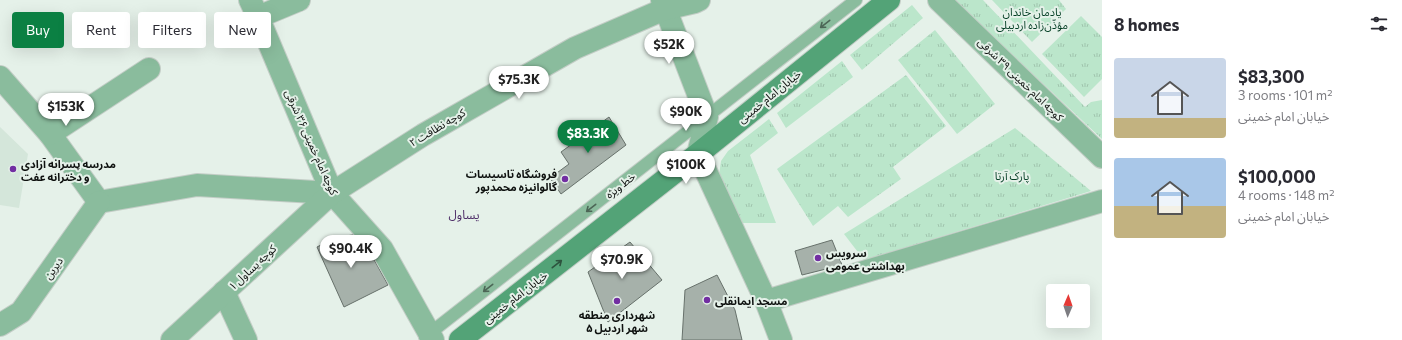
<!DOCTYPE html>
<html lang="en">
<head>
<meta charset="utf-8">
<style>
	:root { --surface:#fff; --page:#f2f2f3; --text:#2b2b33; --muted:#7c7c81; --accent:#0b8043 }
	body { margin:0; font-family:Commissioner,"Noto Sans Arabic",sans-serif; background:var(--page); color:var(--text); height:100vh; display:flex; flex-direction:column; font-size:15px; white-space:nowrap }
	* { box-sizing:border-box; margin:0 }
	p { font-size:13px; color:var(--muted) }
	.icon { flex:none; width:22px; height:22px; fill:none; stroke:currentColor; stroke-width:2; stroke-linecap:round; stroke-linejoin:round }
	.map { position:relative; flex:1; overflow:hidden }
	.panel { display:flex; flex-direction:column; background:var(--surface); width:300px }
	.panel>* { flex:none }
	.hud { position:absolute; left:12px; top:12px; width:380px; height:36px; display:flex; gap:8px }
	.needle { width:26px; rotate:2deg }
	.controls { position:absolute; left:1046px; top:284px; display:grid; gap:8px }
	.controls a { display:grid; place-items:center; width:44px; height:44px; border-radius:4px; background:var(--surface); box-shadow:0 4px 16px #0002; font-size:20px }
	.price { position:absolute; translate:-50% -34px; padding:0 9px; border-radius:14px; background:#fff; color:#222; font-size:13px; line-height:26px; filter:drop-shadow(0 1px 2px #0008) }
	.price::after { content:''; position:absolute; left:50%; top:24px; width:12px; height:9px; margin-left:-6px; background:inherit; clip-path:polygon(0 0,100% 0,50% 100%) }
	.price.selected { background:var(--accent); color:#fff }
	ul { padding:0; list-style:none }
	li { display:flex; align-items:center; gap:12px; height:100px; padding:0 12px }
	li span { display:grid; place-items:center; flex:none; width:112px; height:80px; border-radius:4px; color:#555 }
	li>.icon { margin-inline-start:auto }
	span .icon { width:48px; height:48px; fill:#fffc; stroke-width:1 }
	li b { font-size:17px }
	h2 { display:flex; justify-content:space-between; align-items:center; height:48px; padding:0 12px; font-size:17px }
	.tag { padding:0 14px; border-radius:4px; background:var(--surface); box-shadow:0 4px 16px #0002; font-size:14px; line-height:36px }
	.tag.selected { background:var(--accent); color:#fff }
	main { display:flex; flex:1; min-height:0 }
	.map>svg:first-child { display:block }
	.built { fill:#d4e6da }
	.grass { fill:url(#grass-tufts) }
	.building { fill:#a6b1aa; stroke:#67716b }
	.lines { fill:none; stroke-linecap:round; stroke-linejoin:round }
	.lane-casing { stroke:#c3cdc6; stroke-width:14 }
	.street-casing { stroke:#c3cdc6; stroke-width:24 }
	.secondary-casing { stroke:#c3cdc6; stroke-width:24 }
	.lane { stroke:#8abc9d; stroke-width:12 }
	.street { stroke:#8abc9d; stroke-width:22 }
	.secondary { stroke:#53a377; stroke-width:22 }
	.oneway { stroke:#4c6656 }
	.oneway2 { stroke:#2d533e }
	.poi-dot { fill:#722ea2; stroke:#e5f1e9; stroke-width:1.5 }
	.labels { text-anchor:middle; dominant-baseline:central; stroke-width:4; stroke-linejoin:round; paint-order:stroke }
	.park-label { font-size:11px; fill:#023d23; stroke:#e5f1e9 }
	.street-label { font-size:11px; fill:#0e110f; stroke:#e5f1e9 }
	.poi-label { font-size:11px; font-weight:bold; fill:#0e110f; stroke:#e5f1e9; text-anchor:start }
	.neighbourhood-label { font-size:12px; fill:#4e2e68; stroke:#e5f1e9 }
</style>
</head>
<body>
<main>
<div class="map">
<svg width="1102" height="340" viewBox="0 0 1102 340">
	<defs>
		<pattern id="grass-tufts" width="24" height="20" patternUnits="userSpaceOnUse"><rect width="24" height="20" fill="#bbe6cb"/><path d="M3 7l-1-3M5 7V3M7 7l1-3M15 17l-1-3M17 17v-4M19 17l1-3" fill="none" stroke="#a0c4ad"/></pattern>
	</defs>
	<rect width="100%" height="100%" fill="#e5f1e9"/>
	<!-- built -->
	<path class="built" d="M 0,127 L 28,154 L 19,208 L 0,205 Z"/>
	<!-- grass -->
	<g class="grass">
		<path d="M 954,0 L 983,0 L 1085,107 L 1091,102 L 1102,100 L 1102,139 Z"/>
		<path d="M 992,0 L 1059,0 L 1066,9 L 1032,42 Z"/>
		<path d="M 912,5 L 923,18 L 862,70 L 850,55 Z"/>
		<path d="M 1081,16 L 1102,37 L 1102,79 L 1084,97 L 1042,54 Z"/>
		<path d="M 935,30 L 995,104 L 957,134 L 898,60 Z"/>
		<path d="M 842,61 L 853,77 L 786,128 L 777,113 Z"/>
		<path d="M 906,75 L 946,126 L 893,167 L 901,179 L 848,217 L 838,206 L 813,226 L 777,169 Z"/>
		<path d="M 769,119 L 778,133 L 750,155 L 776,223 L 741,223 L 719,175 L 721,161 L 728,151 Z"/>
		<path d="M 1015,128 L 1091,191 L 864,260 L 844,234 Z"/>
	</g>
	<!-- building -->
	<g class="building">
		<path d="M 609,117 L 626,145 L 561,194 L 550,178 L 569,164 L 561,152 Z"/>
		<path d="M 353,235 L 372,256 L 388,285 L 344,307 L 317,247 L 337,237 Z"/>
		<path d="M 832,240 L 842,265 L 802,275 L 795,251 Z"/>
		<path d="M 630,242 L 662,280 L 608,322 L 588,272 Z"/>
		<path d="M 717,275 L 735,310 L 742,340 L 682,340 L 685,290 Z"/>
	</g>
	<g class="lines">
		<defs>
			<path id="lane" d="M 425,337 L 856,0"/>
			<g id="street">
				<path d="M 250,0 L 258,17 L 332,193 L 382,249 L 433,340"/>
				<path d="M 662,0 L 707,117 L 698,154 L 766,301 L 781,340"/>
				<path d="M 939,0 L 1102,157"/>
				<path d="M 258,17 L 299,0"/>
				<path d="M 0,77 L 50,134 L 99,202"/>
				<path d="M 50,134 L 149,69"/>
				<path d="M 99,202 L 197,185 L 332,193"/>
				<path d="M 224,292 L 246,340"/>
				<path d="M 766,301 L 1102,201"/>
				<path d="M 0,325 L 21,312 L 99,202"/>
				<path d="M 172,340 L 332,193 L 423,135 L 575,48 L 665,9 L 695,2 L 699,0"/>
			</g>
			<path id="secondary" d="M 460,340 L 698,154 L 889,0"/>
		</defs>
		<!-- lane casing -->
		<use href="#lane" class="lane-casing"/>
		<!-- street casing -->
		<use href="#street" class="street-casing"/>
		<!-- secondary casing -->
		<use href="#secondary" class="secondary-casing"/>
		<!-- lane -->
		<use href="#lane" class="lane"/>
		<!-- street -->
		<use href="#street" class="street"/>
		<!-- secondary -->
		<use href="#secondary" class="secondary"/>
	</g>
	<!-- one-way arrows -->
	<defs><path id="oneway-shaft" d="M-6 0H5M1.5-3L5.5 0L1.5 3" fill="none" stroke-width="1.6" stroke-linecap="round" stroke-linejoin="round"/></defs>
	<g class="oneway">
		<use href="#oneway-shaft" transform="translate(825 24) rotate(142)"/>
		<use href="#oneway-shaft" transform="translate(591 208) rotate(142)"/>
		<use href="#oneway-shaft" transform="translate(488 288) rotate(142)"/>
	</g>
	<use class="oneway2" href="#oneway-shaft" transform="translate(557 264) rotate(-38)"/>
	<!-- markers -->
	<g class="poi-dot">
		<circle cx="13" cy="169" r="4"/>
		<circle cx="565" cy="179" r="4"/>
		<circle cx="818" cy="258" r="4"/>
		<circle cx="707" cy="300" r="4"/>
		<circle cx="617" cy="301" r="4"/>
	</g>
	<g class="labels">
		<!-- park labels -->
		<g class="park-label">
			<text x="1032" y="11">یادمان خاندان<tspan x="1032" dy="13">مؤذّن‌زاده اردبیلی</tspan></text>
			<text x="1012" y="175">پارک آرتا</text>
		</g>
		<!-- street labels -->
		<g class="street-label">
			<text transform="translate(1021 79) rotate(44)">کوچه امام خمینی ۳۹ شرقی</text>
			<text transform="translate(769 96) rotate(-39)">خیابان امام خمینی</text>
			<text transform="translate(437 127) rotate(-31)">کوچه نظافت ۲</text>
			<text transform="translate(312 142) rotate(66)">کوچه امام خمینی ۳۶ شرقی</text>
			<text transform="translate(620 185) rotate(-38)">خط ویژه</text>
			<text transform="translate(252 267) rotate(-43)">کوچه یساول ۱</text>
			<text transform="translate(53 268) rotate(-55)">دیرین</text>
			<text transform="translate(515 297) rotate(-38)">خیابان امام خمینی</text>
		</g>
		<!-- poi labels -->
		<g class="poi-label">
			<text x="21" y="163">مدرسه پسرانه آزادی<tspan x="21" dy="13">و دخترانه عفت</tspan></text>
			<text x="557" y="173" text-anchor="end">فروشگاه تاسیسات<tspan x="557" dy="13">گالوانیزه محمدپور</tspan></text>
			<text x="826" y="252">سرویس<tspan x="826" dy="13">بهداشتی عمومی</tspan></text>
			<text x="715" y="300">مسجد ایمانقلی</text>
			<text x="617" y="314" text-anchor="middle">شهرداری منطقه<tspan x="617" dy="13">۵ شهر اردبیل</tspan></text>
		</g>
		<!-- neighbourhood labels -->
		<g class="neighbourhood-label">
			<text x="464" y="214">یساول</text>
		</g>
	</g>
</svg>
<div class="controls">
<a><svg class="needle" viewBox="-14 -14 28 28"><path d="M0-13l5 13h-10z" fill="#e53935"/><path d="M0 13l5-13h-10z" fill="#7c7c81"/></svg></a>
</div>
<b class="price" style="left:669px;top:65px">$52K</b>
<b class="price" style="left:519px;top:100px">$75.3K</b>
<b class="price" style="left:66px;top:127px">$153K</b>
<b class="price" style="left:686px;top:132px">$90K</b>
<b class="price selected" style="left:588px;top:154px">$83.3K</b>
<b class="price" style="left:686px;top:185px">$100K</b>
<b class="price" style="left:351px;top:269px">$90.4K</b>
<b class="price" style="left:622px;top:280px">$70.9K</b>
<div class="hud">
<a class="tag selected">Buy</a>
<a class="tag">Rent</a>
<a class="tag">Filters</a>
<a class="tag">New</a>
</div>
</div>
<section class="panel">
<h2>8 homes<svg class="icon" aria-label="filters" viewBox="0 0 24 24"><path d="M4 7h16M4 17h16"/><circle cx="9" cy="7" r="2"/><circle cx="15" cy="17" r="2"/></svg></h2>
<ul>
<li><span style="background:linear-gradient(#c9d6e8 75%,#c2b280 0)"><svg class="icon" aria-label="home" viewBox="0 0 24 24"><path d="M3 11l9-7 9 7M6 9v11h12V9"/></svg></span><div><b>$83,300</b><p>3 rooms · 101 m²</p><p>خیابان امام خمینی</p></div></li>
<li><span style="background:linear-gradient(#a9c7e8 60%,#c2b280 0)"><svg class="icon" aria-label="home" viewBox="0 0 24 24"><path d="M3 11l9-7 9 7M6 9v11h12V9"/></svg></span><div><b>$100,000</b><p>4 rooms · 148 m²</p><p>خیابان امام خمینی</p></div></li>
</ul>
</section>
</main>
</body>
</html>
